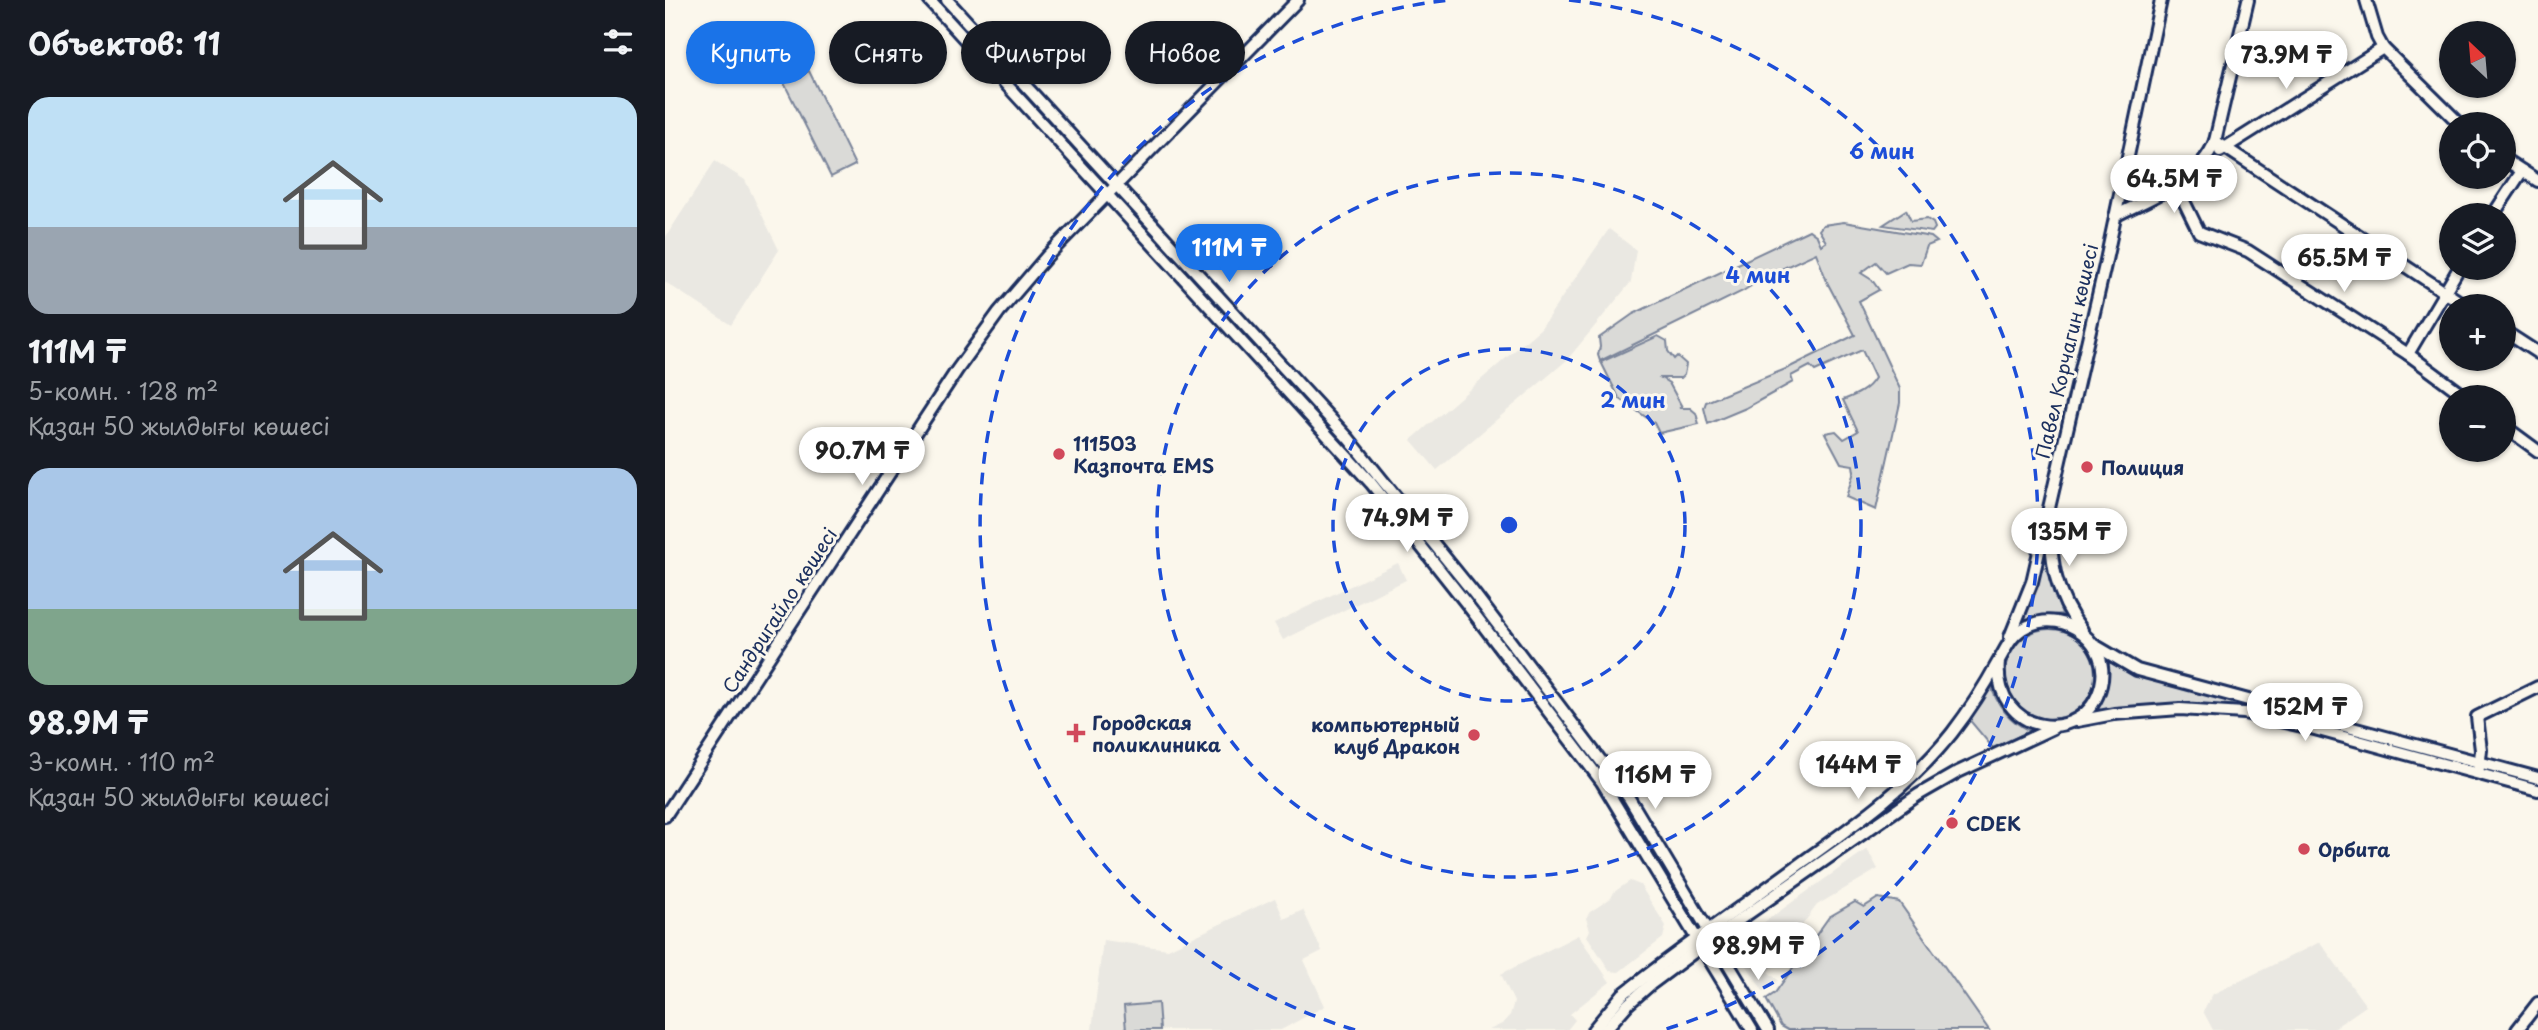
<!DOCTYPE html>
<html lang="ru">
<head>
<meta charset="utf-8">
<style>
	:root { --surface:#171b24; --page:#20242c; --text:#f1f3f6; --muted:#9ea1a6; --accent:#1a73e8 }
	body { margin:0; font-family:"Playpen Sans",sans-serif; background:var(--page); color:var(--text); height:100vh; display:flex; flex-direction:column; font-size:26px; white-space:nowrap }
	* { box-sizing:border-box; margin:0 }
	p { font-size:23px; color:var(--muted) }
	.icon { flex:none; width:38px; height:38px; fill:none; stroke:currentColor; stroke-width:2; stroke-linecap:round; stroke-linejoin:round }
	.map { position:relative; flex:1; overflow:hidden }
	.drawer { display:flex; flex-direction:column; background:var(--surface); width:665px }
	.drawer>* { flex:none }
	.guide { position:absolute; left:21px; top:21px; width:665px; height:63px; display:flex; gap:14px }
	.needle { width:46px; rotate:334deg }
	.fabs { position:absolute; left:1774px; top:21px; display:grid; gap:14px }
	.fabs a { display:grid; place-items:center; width:77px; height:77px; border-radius:50%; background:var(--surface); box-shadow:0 2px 5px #0004; font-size:35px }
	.price { position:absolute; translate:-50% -60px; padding:0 16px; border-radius:24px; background:#fff; color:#222; font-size:23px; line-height:46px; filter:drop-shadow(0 2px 4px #0008) }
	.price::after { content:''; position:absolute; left:50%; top:42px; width:21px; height:16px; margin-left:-10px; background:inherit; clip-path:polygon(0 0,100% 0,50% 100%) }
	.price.active { background:var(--accent); color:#fff }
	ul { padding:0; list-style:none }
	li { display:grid; align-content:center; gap:14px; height:371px; padding:0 28px }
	li span { display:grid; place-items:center; height:217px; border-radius:21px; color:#555 }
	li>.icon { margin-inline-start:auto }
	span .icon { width:126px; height:126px; fill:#fffc; stroke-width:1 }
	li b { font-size:30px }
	h2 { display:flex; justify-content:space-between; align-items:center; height:84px; padding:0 28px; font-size:30px }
	.tag { padding:0 24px; border-radius:32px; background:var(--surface); box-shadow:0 2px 5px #0004; font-size:24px; line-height:63px }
	.tag.active { background:var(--accent); color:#fff }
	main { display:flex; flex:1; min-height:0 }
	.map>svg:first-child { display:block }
	.built { fill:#eae8e2 }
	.green { fill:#dadad7; stroke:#7a849a; stroke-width:2 }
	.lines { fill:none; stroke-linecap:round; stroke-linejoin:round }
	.minor-casing { stroke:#1b2f5e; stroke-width:16 }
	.minor { stroke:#fbf7ec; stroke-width:10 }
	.ring { fill:none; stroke:#1d4ed8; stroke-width:3.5; stroke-dasharray:12 9 }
	.poi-dot { fill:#d1495b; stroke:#fbf7ec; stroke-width:2.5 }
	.labels { text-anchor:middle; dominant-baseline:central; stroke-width:6; stroke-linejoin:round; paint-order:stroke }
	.street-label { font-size:19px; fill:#1b2f5e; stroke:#fbf7ec }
	.poi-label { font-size:19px; font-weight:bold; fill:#1b2f5e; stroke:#fbf7ec; text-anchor:start }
	.centre { fill:#1d4ed8; stroke:#fbf7ec; stroke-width:3.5 }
	.ring-label { font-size:21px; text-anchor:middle; font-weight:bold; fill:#1d4ed8; stroke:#fbf7ec; stroke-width:6; stroke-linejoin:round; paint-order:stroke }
</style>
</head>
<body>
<main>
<section class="drawer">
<h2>Объектов: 11<svg class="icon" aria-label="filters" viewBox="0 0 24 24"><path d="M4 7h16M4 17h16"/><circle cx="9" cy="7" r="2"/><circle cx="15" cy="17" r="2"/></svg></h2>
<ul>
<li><span style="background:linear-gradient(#bfe0f5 60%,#9aa5b1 0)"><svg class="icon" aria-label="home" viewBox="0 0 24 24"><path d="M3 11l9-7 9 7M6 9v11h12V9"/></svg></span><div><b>111M ₸</b><p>5-комн. · 128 m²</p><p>Қазан 50 жылдығы көшесі</p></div></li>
<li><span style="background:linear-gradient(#a9c7e8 65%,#7fa58c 0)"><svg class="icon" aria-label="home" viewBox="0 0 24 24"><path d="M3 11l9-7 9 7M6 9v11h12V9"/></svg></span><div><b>98.9M ₸</b><p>3-комн. · 110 m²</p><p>Қазан 50 жылдығы көшесі</p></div></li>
</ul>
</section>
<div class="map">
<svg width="1873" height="1030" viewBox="0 0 1873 1030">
	<rect width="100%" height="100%" fill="#fbf7ec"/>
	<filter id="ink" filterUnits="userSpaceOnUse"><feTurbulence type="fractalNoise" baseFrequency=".0143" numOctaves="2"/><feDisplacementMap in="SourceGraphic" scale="14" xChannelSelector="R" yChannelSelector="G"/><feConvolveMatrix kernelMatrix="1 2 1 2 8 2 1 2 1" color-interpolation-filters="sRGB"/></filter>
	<g filter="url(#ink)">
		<!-- built -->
		<g class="built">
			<path d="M 50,161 L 80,180 L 114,250 L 66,325 L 0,282 L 0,238 Z"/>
			<path d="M 944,229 L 971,250 L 966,282 L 902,360 L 772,470 L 746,440 L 876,328 Z"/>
			<path d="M 733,563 L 741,580 L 618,640 L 609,623 Z"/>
			<path d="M 1202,849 L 1213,869 L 1152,905 L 1103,972 L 1113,980 L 1106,987 L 1098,991 L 1072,950 L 1074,940 Z"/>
			<path d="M 965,881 L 975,885 L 1001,926 L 998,938 L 954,972 L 945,971 L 922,936 L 925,930 L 921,918 L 925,912 L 946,898 L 949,892 Z"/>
			<path d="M 610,898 L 619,919 L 638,910 L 657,951 L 639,960 L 660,1006 L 616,1030 L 427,1030 L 438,940 L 503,949 Z"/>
			<path d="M 913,935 L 945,982 L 905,1014 L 910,1020 L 902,1030 L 824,1030 L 837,1024 L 845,1015 L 849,1002 L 836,974 Z"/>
			<path d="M 1655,942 L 1701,1006 L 1666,1030 L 1548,1030 L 1538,1011 L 1548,994 Z"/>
		</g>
		<!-- green -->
		<g class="green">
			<path d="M 144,71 L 190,165 L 166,177 L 119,83 Z"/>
			<path d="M 1241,210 L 1246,221 L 1262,219 L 1268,223 L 1270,228 L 1267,232 L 1218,225 Z"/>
			<path d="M 1179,222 L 1266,237 L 1272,242 L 1262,246 L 1256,264 L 1243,263 L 1221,273 L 1211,262 L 1196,273 L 1207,280 L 1214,290 L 1194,301 L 1235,389 L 1235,403 L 1211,510 L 1181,497 L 1189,472 L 1188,465 L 1176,463 L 1160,433 L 1171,431 L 1179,439 L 1193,431 L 1178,400 C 1191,395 1203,390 1210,378 L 1197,350 L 1150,371 L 1145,366 L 1126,376 L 1128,382 L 1081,408 L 1043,424 L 1039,408 L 1041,402 L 1123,368 L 1190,335 L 1163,284 L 1151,253 L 1105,274 L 1078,291 L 935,361 L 933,355 L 935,347 L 934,338 L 968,314 L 1144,230 L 1152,236 L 1156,245 L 1161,242 L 1154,230 L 1158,225 Z"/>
			<path d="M 993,336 L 1002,341 L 1003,351 L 1009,359 L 1012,356 L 1021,364 L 1019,375 L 1016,378 L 996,378 L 1004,383 L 1017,407 L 1014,408 L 1025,408 L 1031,413 L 1034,424 L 994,433 L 989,423 L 954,398 L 936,362 Z"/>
			<path d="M 1375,566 L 1381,568 L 1397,614 L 1360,619 L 1358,615 Z"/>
			<circle cx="1385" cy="674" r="45"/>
			<path d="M 1445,662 L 1450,663 L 1468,675 L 1654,724 L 1653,727 L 1598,713 L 1438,712 L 1433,708 L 1441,690 L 1441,669 Z"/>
			<path d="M 1325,683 C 1332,706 1344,721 1365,731 L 1328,748 L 1302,717 Z"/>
			<path d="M 1213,898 L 1234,902 L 1324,1030 L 1123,1030 L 1116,1026 L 1101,999 L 1110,993 L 1164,917 L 1190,902 L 1199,907 Z"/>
			<path d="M 493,1003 L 495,1030 L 461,1030 L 459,1006 Z"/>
		</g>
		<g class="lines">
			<defs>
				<g id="minor">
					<path d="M 264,0 L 706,483 L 801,603 L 937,782 L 1087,1030"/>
					<path d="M 282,0 L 684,439 L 808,592 L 964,798 L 1103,1030"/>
					<path d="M 1701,0 L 1712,37 L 1718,48 L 1795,124"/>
					<path d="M 1550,141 L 1801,306"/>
					<path d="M 1555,151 L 1718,48"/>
					<path d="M 1839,159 L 1873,181"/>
					<path d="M 1511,185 L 1534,232 L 1583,251 L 1743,354 L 1801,397"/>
					<path d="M 1828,215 L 1857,171"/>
					<path d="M 1450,216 C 1486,197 1534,182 1550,141 L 1583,0"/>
					<path d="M 1839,331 L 1873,353"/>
					<path d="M 1743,354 L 1794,268"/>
					<path d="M 1839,426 L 1873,451"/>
					<path d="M 1385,520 C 1386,563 1390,595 1417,630"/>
					<path d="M 1345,637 L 1367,582 L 1440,265 L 1496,0"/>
					<path d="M 1431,646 L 1472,670 L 1873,778"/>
					<path d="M 1412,721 L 1449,714 L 1515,709 L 1579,713 L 1646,728 L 1873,790"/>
					<path d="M 1814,768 L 1816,750 L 1812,717 L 1873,687"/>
					<path d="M 0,816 L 292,370 L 334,312 L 382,256 L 633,0"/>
					<path d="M 928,1030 L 958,994 L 980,977 C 1032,937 1086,900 1139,861 C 1192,823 1246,785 1287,733 C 1304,711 1320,686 1333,662 C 1342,647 1346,634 1363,626 C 1401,608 1446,644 1436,685 C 1420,749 1327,735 1334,661"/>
					<path d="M 940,1030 L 963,1004 L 986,984 L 1037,946 L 1253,795 L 1293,772 L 1388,728"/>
					<path d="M 1852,1030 L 1873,1003"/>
				</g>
			</defs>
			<!-- minor casing -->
			<use href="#minor" class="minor-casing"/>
			<!-- minor -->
			<use href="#minor" class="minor"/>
		</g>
	</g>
	<!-- distance rings -->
	<g class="ring">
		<circle cx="844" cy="525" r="176"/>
		<circle cx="844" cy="525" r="352"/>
		<path d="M690 1030A528 528 0 0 1 784 0M904 0A528 528 0 0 1 998 1030"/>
	</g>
	<!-- markers -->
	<g class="poi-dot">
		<circle cx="394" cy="454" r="7"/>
		<circle cx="1422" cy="467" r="7"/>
		<path d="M407.5 722.5h7v7h7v7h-7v7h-7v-7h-7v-7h7z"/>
		<circle cx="809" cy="735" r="7"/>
		<circle cx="1287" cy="823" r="7"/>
		<circle cx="1639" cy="849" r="7"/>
	</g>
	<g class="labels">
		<!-- street labels -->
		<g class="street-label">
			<text transform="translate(1401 351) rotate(-77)">Павел Корчагин көшесі</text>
			<text transform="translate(114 610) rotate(-57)">Сандригайло көшесі</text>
		</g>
		<!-- poi labels -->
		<g class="poi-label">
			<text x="408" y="443">111503<tspan x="408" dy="22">Казпочта EMS</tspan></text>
			<text x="1436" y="467">Полиция</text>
			<text x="427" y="722">Городская<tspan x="427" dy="22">поликлиника</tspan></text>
			<text x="795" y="724" text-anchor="end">компьютерный<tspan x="795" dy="22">клуб Дракон</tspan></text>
			<text x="1301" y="823">CDEK</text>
			<text x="1653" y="849">Орбита</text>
		</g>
	</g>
	<circle cx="844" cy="525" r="10" class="centre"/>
	<g class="ring-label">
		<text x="1217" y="159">6 мин</text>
		<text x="1093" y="283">4 мин</text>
		<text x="968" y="408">2 мин</text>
	</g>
</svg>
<div class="fabs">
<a><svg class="needle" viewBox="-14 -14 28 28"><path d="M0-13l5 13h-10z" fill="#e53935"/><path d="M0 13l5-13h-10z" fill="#9ea1a6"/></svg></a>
<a><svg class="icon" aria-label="locate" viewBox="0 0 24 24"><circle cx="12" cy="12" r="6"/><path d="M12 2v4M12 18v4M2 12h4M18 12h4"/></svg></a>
<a><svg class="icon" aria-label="layers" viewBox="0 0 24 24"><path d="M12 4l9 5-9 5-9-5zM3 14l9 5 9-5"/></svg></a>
<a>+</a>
<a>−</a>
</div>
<b class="price" style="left:1621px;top:91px">73.9M ₸</b>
<b class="price" style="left:1509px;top:215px">64.5M ₸</b>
<b class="price active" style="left:564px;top:284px">111M ₸</b>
<b class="price" style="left:1679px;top:294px">65.5M ₸</b>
<b class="price" style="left:197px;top:487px">90.7M ₸</b>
<b class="price" style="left:742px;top:554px">74.9M ₸</b>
<b class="price" style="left:1404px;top:568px">135M ₸</b>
<b class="price" style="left:1640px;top:743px">152M ₸</b>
<b class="price" style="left:1193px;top:801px">144M ₸</b>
<b class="price" style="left:990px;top:811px">116M ₸</b>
<b class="price" style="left:1093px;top:982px">98.9M ₸</b>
<div class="guide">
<a class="tag active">Купить</a>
<a class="tag">Снять</a>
<a class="tag">Фильтры</a>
<a class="tag">Новое</a>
</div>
</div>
</main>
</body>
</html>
